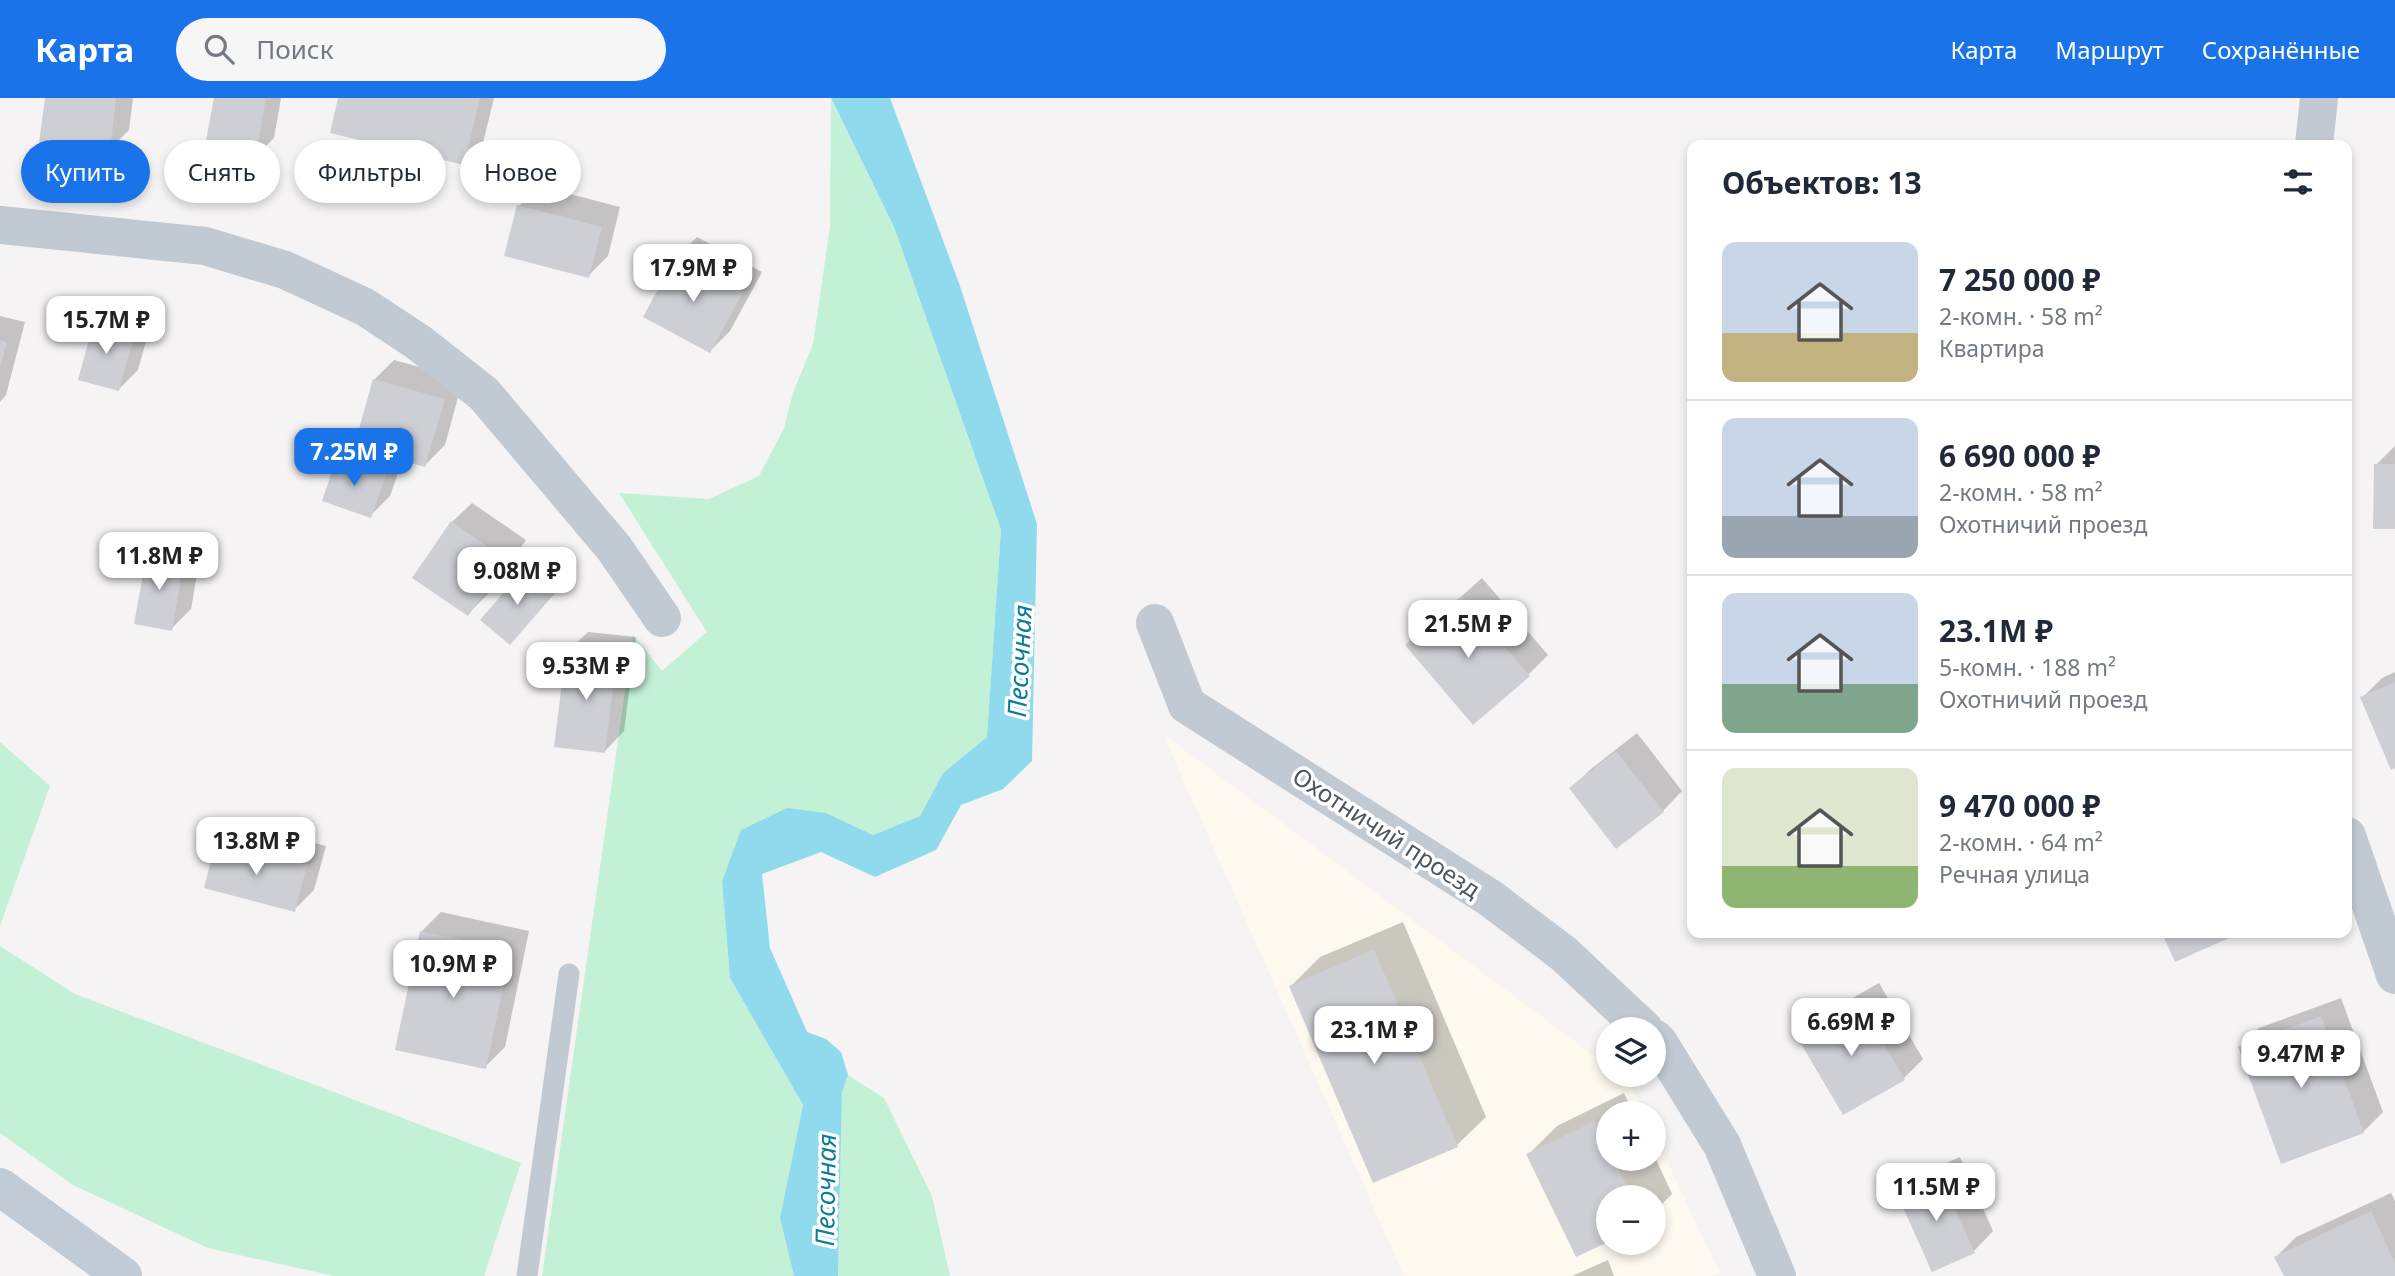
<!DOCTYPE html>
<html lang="ru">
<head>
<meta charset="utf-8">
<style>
	:root { --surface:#fff; --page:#f6f6f7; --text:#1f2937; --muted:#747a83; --line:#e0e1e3; --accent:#1a73e8 }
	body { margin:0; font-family:"Noto Sans",sans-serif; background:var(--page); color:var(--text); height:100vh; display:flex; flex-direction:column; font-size:26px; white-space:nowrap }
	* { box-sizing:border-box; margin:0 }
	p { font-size:23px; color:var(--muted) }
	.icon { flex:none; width:38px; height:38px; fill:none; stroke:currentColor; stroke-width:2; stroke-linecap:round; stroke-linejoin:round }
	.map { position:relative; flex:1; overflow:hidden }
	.drawer { position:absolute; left:1687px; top:42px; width:665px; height:798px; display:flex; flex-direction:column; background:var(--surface); border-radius:14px; box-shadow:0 4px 10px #0003 }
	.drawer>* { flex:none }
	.hud { position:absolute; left:21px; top:42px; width:665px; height:63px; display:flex; gap:14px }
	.controls { position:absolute; left:1596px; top:919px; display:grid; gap:14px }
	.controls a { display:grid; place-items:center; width:70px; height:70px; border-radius:50%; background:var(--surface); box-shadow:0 4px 10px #0003; font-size:35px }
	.price { position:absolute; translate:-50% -60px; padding:0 16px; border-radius:14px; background:#fff; color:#222; font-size:23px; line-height:46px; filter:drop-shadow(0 2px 4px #0008) }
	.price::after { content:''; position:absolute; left:50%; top:42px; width:21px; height:16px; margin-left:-10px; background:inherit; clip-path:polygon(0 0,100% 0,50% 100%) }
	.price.selected { background:var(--accent); color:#fff }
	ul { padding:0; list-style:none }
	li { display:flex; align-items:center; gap:21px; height:175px; padding:0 35px }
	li+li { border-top:2px solid var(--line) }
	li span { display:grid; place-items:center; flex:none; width:196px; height:140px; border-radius:14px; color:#555 }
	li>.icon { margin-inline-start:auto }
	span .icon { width:84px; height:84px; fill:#fffc; stroke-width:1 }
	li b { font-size:30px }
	h2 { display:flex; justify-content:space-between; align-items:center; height:84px; padding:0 35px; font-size:30px }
	.chip { padding:0 24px; border-radius:32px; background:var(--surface); box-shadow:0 4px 10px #0003; font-size:24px; line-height:63px }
	.chip.selected { background:var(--accent); color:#fff }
	header { display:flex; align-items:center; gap:42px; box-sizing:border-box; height:98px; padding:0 35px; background:var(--accent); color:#fff }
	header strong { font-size:33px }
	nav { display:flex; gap:38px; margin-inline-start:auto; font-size:24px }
	.search { width:490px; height:63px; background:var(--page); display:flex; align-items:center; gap:18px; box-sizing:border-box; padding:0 24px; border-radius:38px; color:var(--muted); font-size:26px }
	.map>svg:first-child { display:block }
	.commercial { fill:#fdf9ef; fill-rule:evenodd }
	.green { fill:#c3f1d5 }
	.water { fill:#90daee }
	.shadow { fill:#0003 }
	.building { fill:#cdcfd5 }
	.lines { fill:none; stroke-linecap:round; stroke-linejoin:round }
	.lane { stroke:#c1cad2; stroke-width:21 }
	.street { stroke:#c1cad2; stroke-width:38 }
	.secondary { stroke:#c1cbd6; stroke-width:38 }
	.labels { text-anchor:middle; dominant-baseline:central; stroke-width:7; stroke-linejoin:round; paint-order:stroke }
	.street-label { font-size:24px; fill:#4a5661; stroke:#fff }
	.water-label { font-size:26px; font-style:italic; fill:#0c7c9b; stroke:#fff }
</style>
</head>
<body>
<header>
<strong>Карта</strong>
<div class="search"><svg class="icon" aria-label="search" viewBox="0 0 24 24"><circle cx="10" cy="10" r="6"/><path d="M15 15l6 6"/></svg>Поиск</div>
<nav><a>Карта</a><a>Маршрут</a><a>Сохранённые</a></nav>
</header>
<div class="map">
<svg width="2395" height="1178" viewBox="0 0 2395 1178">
	<rect width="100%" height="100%" fill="#f5f3f3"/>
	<!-- commercial -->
	<path class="commercial" d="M 1163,636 L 1608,968 L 1608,976 L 1620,977 L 1628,982 L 1643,1015 L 1608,1015 L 1608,1060 L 1654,1060 L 1654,1036 L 1720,1175 L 1713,1178 L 1404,1178 ZM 1608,1099 L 1654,1099 L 1654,1144 L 1608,1144 Z"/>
	<!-- green -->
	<g class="green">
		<path d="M 831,1 L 894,129 L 1001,433 L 987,639 L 943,675 L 920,718 L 873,737 L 826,715 L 728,767 L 722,782 L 730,880 L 803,1007 L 780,1120 L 794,1178 L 542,1178 L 633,537 L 662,573 L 707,534 L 619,395 L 709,401 L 759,378 L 784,330 L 793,295 L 813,246 L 830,129 Z"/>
		<path d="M 0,644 L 50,688 L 0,828 Z"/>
		<path d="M 0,848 L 75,896 L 521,1065 L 484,1178 L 334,1178 L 208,1150 L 73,1087 L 0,1035 Z"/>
		<path d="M 848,977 L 884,1000 L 932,1098 L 950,1178 L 838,1178 L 842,994 Z"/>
	</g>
	<!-- water -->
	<path class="water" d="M 831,0 L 890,0 L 960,188 L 1037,426 L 1032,663 L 1003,691 L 961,707 L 936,752 L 875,779 L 821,754 L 762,776 L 770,850 L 807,934 L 826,941 L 841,954 L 848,977 L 842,994 L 838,1178 L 794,1178 L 780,1120 L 803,1007 L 730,880 L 722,783 L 741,732 L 787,710 L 826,715 L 873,737 L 920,718 L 943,675 L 987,639 L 1001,432 L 894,129 Z"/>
	<!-- shadow -->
	<g class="shadow">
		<path d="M 47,0 L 133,0 L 129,32 L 109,52 Z"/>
		<path d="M 215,0 L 281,0 L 274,40 L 254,60 Z"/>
		<path d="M 339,0 L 494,0 L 483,45 L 463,65 Z"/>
		<path d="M 539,88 L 620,109 L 608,158 L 588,178 L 519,108 Z"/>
		<path d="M 697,139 L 762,174 L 730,233 L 710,253 L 677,159 Z"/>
		<path d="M 116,204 L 154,215 L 138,272 L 119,291 L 96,224 Z"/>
		<path d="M 0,218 L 25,224 L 6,297 L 0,304 Z"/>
		<path d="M 394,262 L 463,281 L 445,347 L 425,367 L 403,361 L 390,398 L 370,418 L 339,360 L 358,341 L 374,282 Z"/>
		<path d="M 2395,348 L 2395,429 L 2376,367 Z"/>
		<path d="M 472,405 L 526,442 L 488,496 L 468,516 L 452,424 Z"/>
		<path d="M 168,436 L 203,442 L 191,511 L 171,531 L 148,456 Z"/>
		<path d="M 545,453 L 572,476 L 510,545 L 526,472 Z"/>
		<path d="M 1482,480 L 1548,557 L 1528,577 L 1407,547 Z"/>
		<path d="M 588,534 L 636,539 L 624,633 L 605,653 L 568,553 Z"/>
		<path d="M 2395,574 L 2395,668 L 2362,600 L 2382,580 Z"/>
		<path d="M 1637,635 L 1682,693 L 1663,713 L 1571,690 L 1591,671 Z"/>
		<path d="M 238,725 L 326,748 L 314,792 L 294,812 L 218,745 Z"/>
		<path d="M 441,814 L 529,833 L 505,949 L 485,969 L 421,834 Z"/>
		<path d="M 1403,824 L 1486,1019 L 1457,1047 L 1291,888 L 1320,859 Z"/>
		<path d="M 1879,885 L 1923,961 L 1904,980 L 1800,939 L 1819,919 Z"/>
		<path d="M 2341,900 L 2383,1014 L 2363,1034 L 2240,950 L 2259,930 Z"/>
		<path d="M 1624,995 L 1634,1015 L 1608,1015 L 1608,1060 L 1654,1060 L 1654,1057 L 1672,1096 L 1654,1114 L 1654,1099 L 1608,1099 L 1608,1142 L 1577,1157 L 1528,1057 L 1557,1028 Z"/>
		<path d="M 1960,1059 L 1993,1133 L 1974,1153 L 1899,1097 L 1919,1077 Z"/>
		<path d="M 2391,1095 L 2395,1103 L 2395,1178 L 2285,1178 L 2276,1159 L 2296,1139 Z"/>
		<path d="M 1608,1162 L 1614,1178 L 1572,1178 Z"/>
	</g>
	<!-- building -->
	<g class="building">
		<path d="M 45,0 L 116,0 L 110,54 L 39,45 Z"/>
		<path d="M 214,0 L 266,0 L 255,62 L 204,53 Z"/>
		<path d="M 338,0 L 480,0 L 464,67 L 330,35 Z"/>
		<path d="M 517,107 L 602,129 L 589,180 L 504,158 Z"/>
		<path d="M 676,158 L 743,194 L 710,255 L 643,219 Z"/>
		<path d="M 94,223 L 135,234 L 119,293 L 78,282 Z"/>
		<path d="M 0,242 L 7,244 L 1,266 L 0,266 Z"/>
		<path d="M 373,281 L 445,301 L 425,369 L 354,349 Z"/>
		<path d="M 337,359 L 386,376 L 371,420 L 322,403 Z"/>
		<path d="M 2374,366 L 2395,366 L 2395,431 L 2373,431 Z"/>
		<path d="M 451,423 L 507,462 L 468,518 L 412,480 Z"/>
		<path d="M 147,455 L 184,461 L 172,533 L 134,526 Z"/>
		<path d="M 524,471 L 554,496 L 510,547 L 480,522 Z"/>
		<path d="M 1462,498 L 1530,578 L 1473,627 L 1405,547 Z"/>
		<path d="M 566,553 L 617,558 L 605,655 L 554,649 Z"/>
		<path d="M 2395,584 L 2395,670 L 2391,672 L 2360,599 Z"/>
		<path d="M 1616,653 L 1664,714 L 1616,751 L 1569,690 Z"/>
		<path d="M 216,744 L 307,767 L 295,814 L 204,790 Z"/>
		<path d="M 420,833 L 511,852 L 486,971 L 395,952 Z"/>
		<path d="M 2162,835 L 2240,835 L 2175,864 Z"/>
		<path d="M 1374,851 L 1458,1049 L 1373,1085 L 1289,888 Z"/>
		<path d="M 1859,904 L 1905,982 L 1843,1017 L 1797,939 Z"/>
		<path d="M 2321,918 L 2364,1035 L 2281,1066 L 2238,949 Z"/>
		<path d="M 1595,1023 L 1608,1050 L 1608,1060 L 1613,1060 L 1632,1099 L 1608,1099 L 1608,1144 L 1576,1159 L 1526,1056 Z"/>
		<path d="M 1940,1077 L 1975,1155 L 1932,1174 L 1897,1096 Z"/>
		<path d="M 2371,1113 L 2395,1165 L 2395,1178 L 2284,1178 L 2274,1159 Z"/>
	</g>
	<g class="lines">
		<!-- lane -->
		<path class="lane" d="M 527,1178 L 569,876"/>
		<!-- street -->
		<g class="street">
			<path d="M 2314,47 L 2319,0"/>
			<path d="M 0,127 L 205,148 L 285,172 L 365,209 L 418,244 L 484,296 L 614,450 L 662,520"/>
			<path d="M 1155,525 L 1187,607 L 1490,800 L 1564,856 L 1644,931"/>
			<path d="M 2347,738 L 2395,877"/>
			<path d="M 1654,940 L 1659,945 L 1722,1047 L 1777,1178"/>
		</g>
		<!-- secondary -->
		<path class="secondary" d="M 0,1089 L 123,1178"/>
	</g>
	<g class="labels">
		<!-- street labels -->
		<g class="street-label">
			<text transform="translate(1387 734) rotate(33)">Охотничий проезд</text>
		</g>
		<!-- water labels -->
		<g class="water-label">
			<text transform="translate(1019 563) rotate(-87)">Песочная</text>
			<text transform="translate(825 1092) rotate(-89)">Песочная</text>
		</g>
	</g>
</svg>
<div class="controls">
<a><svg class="icon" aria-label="layers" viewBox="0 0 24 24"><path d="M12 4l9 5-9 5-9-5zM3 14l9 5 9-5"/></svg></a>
<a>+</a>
<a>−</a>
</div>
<b class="price" style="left:693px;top:206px">17.9M ₽</b>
<b class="price" style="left:106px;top:258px">15.7M ₽</b>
<b class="price selected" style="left:354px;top:390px">7.25M ₽</b>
<b class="price" style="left:159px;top:494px">11.8M ₽</b>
<b class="price" style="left:517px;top:509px">9.08M ₽</b>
<b class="price" style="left:1468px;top:562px">21.5M ₽</b>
<b class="price" style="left:586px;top:604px">9.53M ₽</b>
<b class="price" style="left:256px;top:779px">13.8M ₽</b>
<b class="price" style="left:453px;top:902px">10.9M ₽</b>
<b class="price" style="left:1851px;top:960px">6.69M ₽</b>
<b class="price" style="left:1374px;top:968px">23.1M ₽</b>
<b class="price" style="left:2301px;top:992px">9.47M ₽</b>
<b class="price" style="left:1936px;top:1125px">11.5M ₽</b>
<div class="hud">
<a class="chip selected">Купить</a>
<a class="chip">Снять</a>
<a class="chip">Фильтры</a>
<a class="chip">Новое</a>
</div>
<section class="drawer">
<h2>Объектов: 13<svg class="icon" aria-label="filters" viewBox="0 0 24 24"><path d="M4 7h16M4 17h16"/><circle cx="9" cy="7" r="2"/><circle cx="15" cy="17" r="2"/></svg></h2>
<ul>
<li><span style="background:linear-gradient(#c9d6e8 65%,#c2b280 0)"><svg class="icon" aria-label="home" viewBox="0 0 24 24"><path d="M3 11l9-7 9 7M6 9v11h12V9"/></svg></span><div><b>7 250 000 ₽</b><p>2-комн. · 58 m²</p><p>Квартира</p></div></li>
<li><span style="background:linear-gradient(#c9d6e8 70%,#9aa5b1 0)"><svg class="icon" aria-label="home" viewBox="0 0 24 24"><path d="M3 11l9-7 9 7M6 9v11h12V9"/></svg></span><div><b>6 690 000 ₽</b><p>2-комн. · 58 m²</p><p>Охотничий проезд</p></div></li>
<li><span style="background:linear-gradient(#c9d6e8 65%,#7fa58c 0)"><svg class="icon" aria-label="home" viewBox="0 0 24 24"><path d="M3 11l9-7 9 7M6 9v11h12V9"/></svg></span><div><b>23.1M ₽</b><p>5-комн. · 188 m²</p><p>Охотничий проезд</p></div></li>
<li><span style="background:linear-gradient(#dfe7d0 70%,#8fb573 0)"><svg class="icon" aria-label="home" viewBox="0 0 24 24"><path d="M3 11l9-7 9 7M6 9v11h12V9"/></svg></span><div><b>9 470 000 ₽</b><p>2-комн. · 64 m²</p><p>Речная улица</p></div></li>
</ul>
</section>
</div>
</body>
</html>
